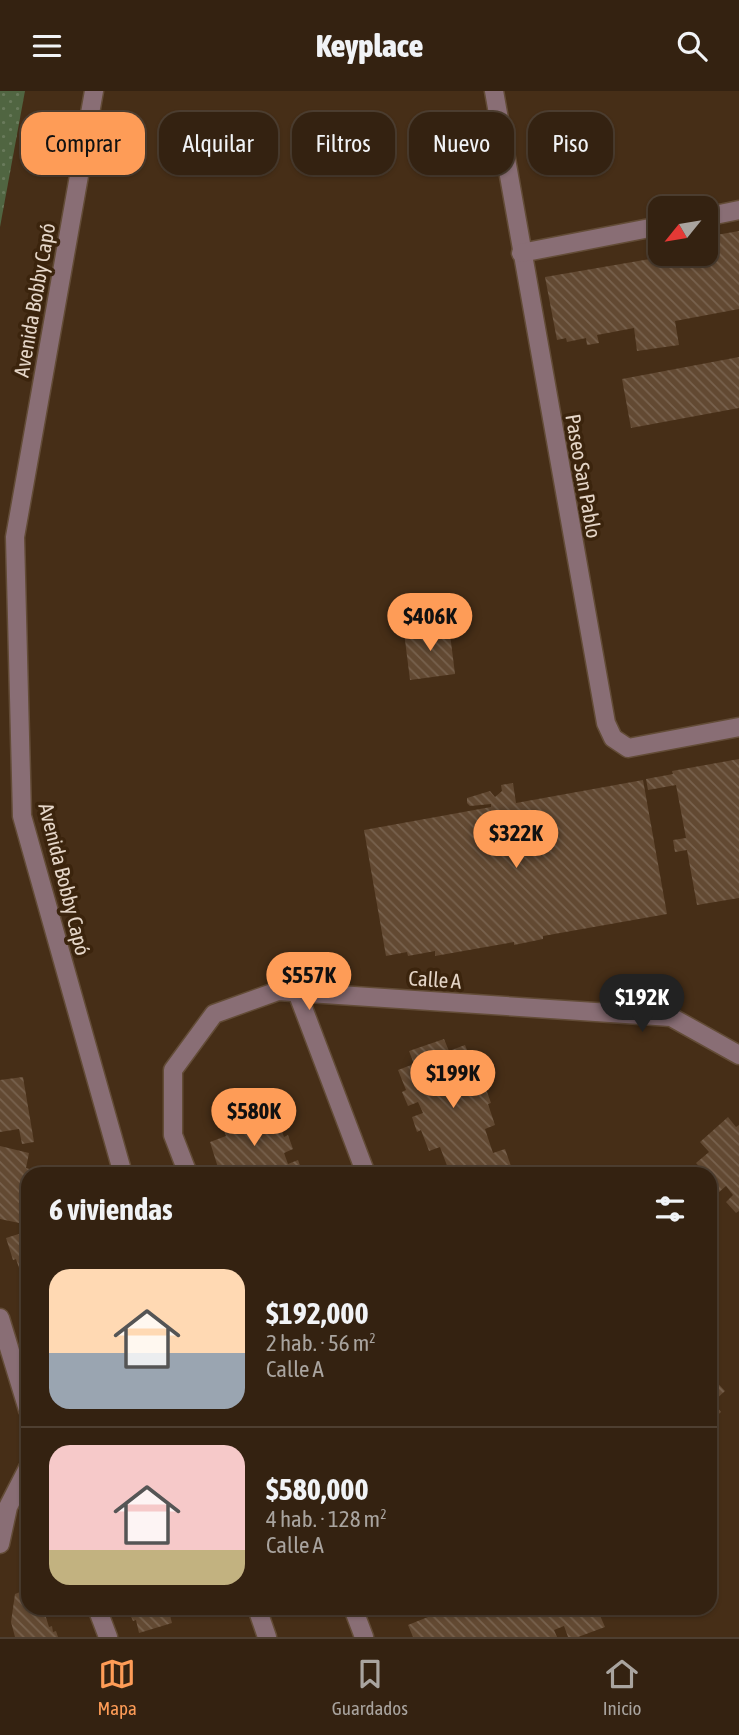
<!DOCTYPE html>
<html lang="es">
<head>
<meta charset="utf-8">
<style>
	:root { --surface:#342211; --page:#3c2a1a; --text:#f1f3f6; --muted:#a9a49f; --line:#4e3f31; --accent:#fe9c57 }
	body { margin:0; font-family:"Asap Condensed",sans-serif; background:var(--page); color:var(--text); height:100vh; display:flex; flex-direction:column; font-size:26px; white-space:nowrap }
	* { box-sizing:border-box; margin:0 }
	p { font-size:23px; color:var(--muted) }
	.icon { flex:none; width:38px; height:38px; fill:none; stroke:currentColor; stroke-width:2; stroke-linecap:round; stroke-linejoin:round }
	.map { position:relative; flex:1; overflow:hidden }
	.sheet { position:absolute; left:21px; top:1076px; width:696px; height:448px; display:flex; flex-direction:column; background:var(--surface); border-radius:21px; box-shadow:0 2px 5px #0004,0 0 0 2px var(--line) }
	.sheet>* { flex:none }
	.guide { position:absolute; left:21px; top:21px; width:698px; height:63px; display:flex; gap:14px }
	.needle { width:46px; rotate:240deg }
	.tools { position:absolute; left:648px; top:105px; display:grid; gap:14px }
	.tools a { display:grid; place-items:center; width:70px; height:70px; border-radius:14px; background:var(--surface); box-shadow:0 2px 5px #0004,0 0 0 2px var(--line); font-size:35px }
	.price { position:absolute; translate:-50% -60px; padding:0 16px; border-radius:24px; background:var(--accent); color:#111; font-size:23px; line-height:46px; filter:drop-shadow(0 2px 4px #0008) }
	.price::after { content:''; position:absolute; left:50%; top:42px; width:21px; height:16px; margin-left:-10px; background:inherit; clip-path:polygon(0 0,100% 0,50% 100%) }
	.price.selected { background:#222; color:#fff }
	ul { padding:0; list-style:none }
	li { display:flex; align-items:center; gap:21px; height:175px; padding:0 28px }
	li+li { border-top:2px solid var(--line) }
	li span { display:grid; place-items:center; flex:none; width:196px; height:140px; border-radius:21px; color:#555 }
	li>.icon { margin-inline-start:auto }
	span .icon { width:84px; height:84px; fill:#fffc; stroke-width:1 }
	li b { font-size:30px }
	h2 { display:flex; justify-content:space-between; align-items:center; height:84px; padding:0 28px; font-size:30px }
	.chip { padding:0 24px; border-radius:21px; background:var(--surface); box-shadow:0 2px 5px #0004,0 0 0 2px var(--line); font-size:24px; line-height:63px }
	.chip.selected { background:var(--accent); color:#111 }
	header { display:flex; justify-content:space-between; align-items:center; height:91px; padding:0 28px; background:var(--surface); font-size:32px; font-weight:800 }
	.tabs { display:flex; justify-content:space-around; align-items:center; height:98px; border-top:2px solid var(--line); background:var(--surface); font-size:19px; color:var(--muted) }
	.tabs a { display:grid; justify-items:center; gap:4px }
	.tabs .selected { color:var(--accent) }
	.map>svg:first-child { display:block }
	.grass { fill:url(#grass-dots) }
	.building { fill:url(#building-back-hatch) }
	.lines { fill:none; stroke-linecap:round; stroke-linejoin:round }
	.minor-casing { stroke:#634c37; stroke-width:21 }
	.minor { stroke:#896e75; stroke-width:18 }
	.labels { text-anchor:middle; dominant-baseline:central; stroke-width:7; stroke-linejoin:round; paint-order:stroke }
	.street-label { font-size:21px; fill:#e5d6c8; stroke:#3b240d }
</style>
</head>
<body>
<header><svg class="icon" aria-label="menu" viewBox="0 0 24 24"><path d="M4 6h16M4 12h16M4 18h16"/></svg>Keyplace<svg class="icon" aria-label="search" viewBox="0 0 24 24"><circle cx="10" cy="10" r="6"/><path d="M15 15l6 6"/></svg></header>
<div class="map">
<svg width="739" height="1546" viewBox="0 0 739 1546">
	<defs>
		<pattern id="grass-dots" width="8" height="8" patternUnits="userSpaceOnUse" patternTransform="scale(1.75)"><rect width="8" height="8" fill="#506541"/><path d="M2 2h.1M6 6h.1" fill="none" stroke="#697a5b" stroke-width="1.8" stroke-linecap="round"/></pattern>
		<pattern id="building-back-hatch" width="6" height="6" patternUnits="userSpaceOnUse" patternTransform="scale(1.75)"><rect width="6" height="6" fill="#624932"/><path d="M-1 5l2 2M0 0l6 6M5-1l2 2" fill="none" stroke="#78624e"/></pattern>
	</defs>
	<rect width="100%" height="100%" fill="#462e17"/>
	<!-- grass -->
	<path class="grass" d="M 0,0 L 25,0 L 0,136 Z"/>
	<!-- building -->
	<g class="building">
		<path d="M 739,140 L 739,218 L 675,230 L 679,254 L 637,260 L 634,237 L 597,244 L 599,252 L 587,254 L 586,247 L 567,251 L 566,247 L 557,249 L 545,186 L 679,163 L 705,163 L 705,146 Z"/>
		<path d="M 739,266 L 739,317 L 631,337 L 622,288 Z"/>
		<path d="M 449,535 L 455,583 L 410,589 L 404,541 Z"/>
		<path d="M 739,668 L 739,807 L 697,814 L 687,759 L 675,761 L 673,749 L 686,747 L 676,694 L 648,699 L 646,688 L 673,683 L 672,680 Z"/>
		<path d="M 643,689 L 667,823 L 543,845 L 543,848 L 514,854 L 514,851 L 435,865 L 435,860 L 408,865 L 407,861 L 386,865 L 364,739 L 491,716 L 491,713 L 470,715 L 467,712 L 467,707 L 490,700 L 495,706 L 502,700 L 501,694 L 513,692 L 516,712 Z"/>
		<path d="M 444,948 L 449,960 L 465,954 L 473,974 L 476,973 L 482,989 L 466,995 L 469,1004 L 486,998 L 491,1012 L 488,1013 L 495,1034 L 485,1038 L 493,1062 L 505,1058 L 512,1078 L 516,1077 L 518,1083 L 440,1083 L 449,1080 L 440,1056 L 429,1060 L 421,1039 L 417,1041 L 412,1026 L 423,1022 L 418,1011 L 408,1015 L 402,1001 L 406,999 L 398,979 L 414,973 L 409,960 Z"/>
		<path d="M 23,986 L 34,1051 L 22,1053 L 19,1038 L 0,1041 L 0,989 Z"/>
		<path d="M 256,1019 L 261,1032 L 277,1026 L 284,1046 L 288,1044 L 293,1058 L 284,1062 L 288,1073 L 298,1069 L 303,1083 L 238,1083 L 237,1081 L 220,1083 L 210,1051 L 226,1045 L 221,1032 Z"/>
		<path d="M 728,1026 L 736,1036 L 739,1034 L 739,1120 L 736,1122 L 726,1111 L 733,1104 L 726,1095 L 718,1102 L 710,1094 L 710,1083 L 706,1083 L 696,1072 L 709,1061 L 700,1051 Z"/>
		<path d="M 0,1055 L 29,1062 L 26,1077 L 36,1080 L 35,1083 L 28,1083 L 28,1116 L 24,1133 L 0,1128 Z"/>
		<path d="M 28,1140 L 28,1192 L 26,1193 L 21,1176 L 19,1177 L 16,1168 L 13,1169 L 6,1147 Z"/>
		<path d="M 710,1284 L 725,1300 L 713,1311 L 721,1321 L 710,1331 Z"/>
		<path d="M 28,1498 L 28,1517 L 43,1517 L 49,1536 L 52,1535 L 53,1541 L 56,1540 L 58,1546 L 15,1546 L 11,1531 L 15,1503 Z"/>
		<path d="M 125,1517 L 168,1517 L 172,1532 L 139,1542 L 136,1529 L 133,1530 L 130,1523 L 127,1524 Z"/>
		<path d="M 440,1517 L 446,1526 L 456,1522 L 454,1517 L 603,1517 L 598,1520 L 605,1536 L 578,1546 L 568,1546 L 564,1535 L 554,1539 L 557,1546 L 413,1546 L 408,1534 L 428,1526 L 426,1523 Z"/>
	</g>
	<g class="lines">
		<defs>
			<g id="minor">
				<path d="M 94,0 L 15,446 L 22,725 L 123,1083"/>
				<path d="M 494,0 L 606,632 L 613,647 L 628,657 L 739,636"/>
				<path d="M 705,126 L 739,119"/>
				<path d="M 521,162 L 660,135"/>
				<path d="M 297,901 L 366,1083"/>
				<path d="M 188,1083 L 173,1044 L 173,979 L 214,923 L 278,900 L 671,926 L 739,964"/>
				<path d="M 0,1227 L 28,1319"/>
				<path d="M 0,1453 L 8,1416 L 28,1377"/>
				<path d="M 97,1517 L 108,1546"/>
				<path d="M 257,1517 L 267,1546"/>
				<path d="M 353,1517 L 364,1546"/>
			</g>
		</defs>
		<!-- minor casing -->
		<use href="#minor" class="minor-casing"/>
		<!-- minor -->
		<use href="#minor" class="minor"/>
	</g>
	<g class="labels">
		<!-- street labels -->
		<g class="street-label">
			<text transform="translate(34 209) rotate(-80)">Avenida Bobby Capó</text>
			<text transform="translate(584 385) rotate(80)">Paseo San Pablo</text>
			<text transform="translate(65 788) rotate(76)">Avenida Bobby Capó</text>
			<text transform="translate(435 888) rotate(4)">Calle A</text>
		</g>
	</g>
</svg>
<div class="tools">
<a><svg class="needle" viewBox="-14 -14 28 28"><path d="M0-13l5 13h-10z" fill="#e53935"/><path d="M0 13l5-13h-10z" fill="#a9a49f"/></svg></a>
</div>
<b class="price" style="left:430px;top:562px">$406K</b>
<b class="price" style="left:516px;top:779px">$322K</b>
<b class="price" style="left:309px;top:921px">$557K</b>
<b class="price selected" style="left:642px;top:943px">$192K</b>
<b class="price" style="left:453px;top:1019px">$199K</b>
<b class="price" style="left:254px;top:1057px">$580K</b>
<div class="guide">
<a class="chip selected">Comprar</a>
<a class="chip">Alquilar</a>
<a class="chip">Filtros</a>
<a class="chip">Nuevo</a>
<a class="chip">Piso</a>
</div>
<section class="sheet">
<h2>6 viviendas<svg class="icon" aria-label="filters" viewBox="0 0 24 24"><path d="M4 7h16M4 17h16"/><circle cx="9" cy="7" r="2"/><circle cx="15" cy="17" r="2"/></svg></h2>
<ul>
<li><span style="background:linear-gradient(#ffd9b3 60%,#9aa5b1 0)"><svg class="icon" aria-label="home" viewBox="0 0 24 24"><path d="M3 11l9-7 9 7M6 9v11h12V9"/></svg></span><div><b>$192,000</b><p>2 hab. · 56 m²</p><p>Calle A</p></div></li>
<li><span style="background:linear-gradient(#f6c9c9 75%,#c2b280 0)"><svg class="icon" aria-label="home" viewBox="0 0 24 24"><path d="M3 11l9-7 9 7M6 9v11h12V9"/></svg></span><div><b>$580,000</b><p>4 hab. · 128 m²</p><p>Calle A</p></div></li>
</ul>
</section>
</div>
<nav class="tabs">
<a class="selected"><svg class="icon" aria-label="map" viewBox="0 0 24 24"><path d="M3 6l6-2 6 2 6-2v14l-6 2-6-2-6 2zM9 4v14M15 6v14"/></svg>Mapa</a>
<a><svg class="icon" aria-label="saved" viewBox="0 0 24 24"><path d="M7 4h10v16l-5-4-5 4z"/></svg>Guardados</a>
<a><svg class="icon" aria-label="home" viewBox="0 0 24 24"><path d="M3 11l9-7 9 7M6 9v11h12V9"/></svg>Inicio</a>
</nav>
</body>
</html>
